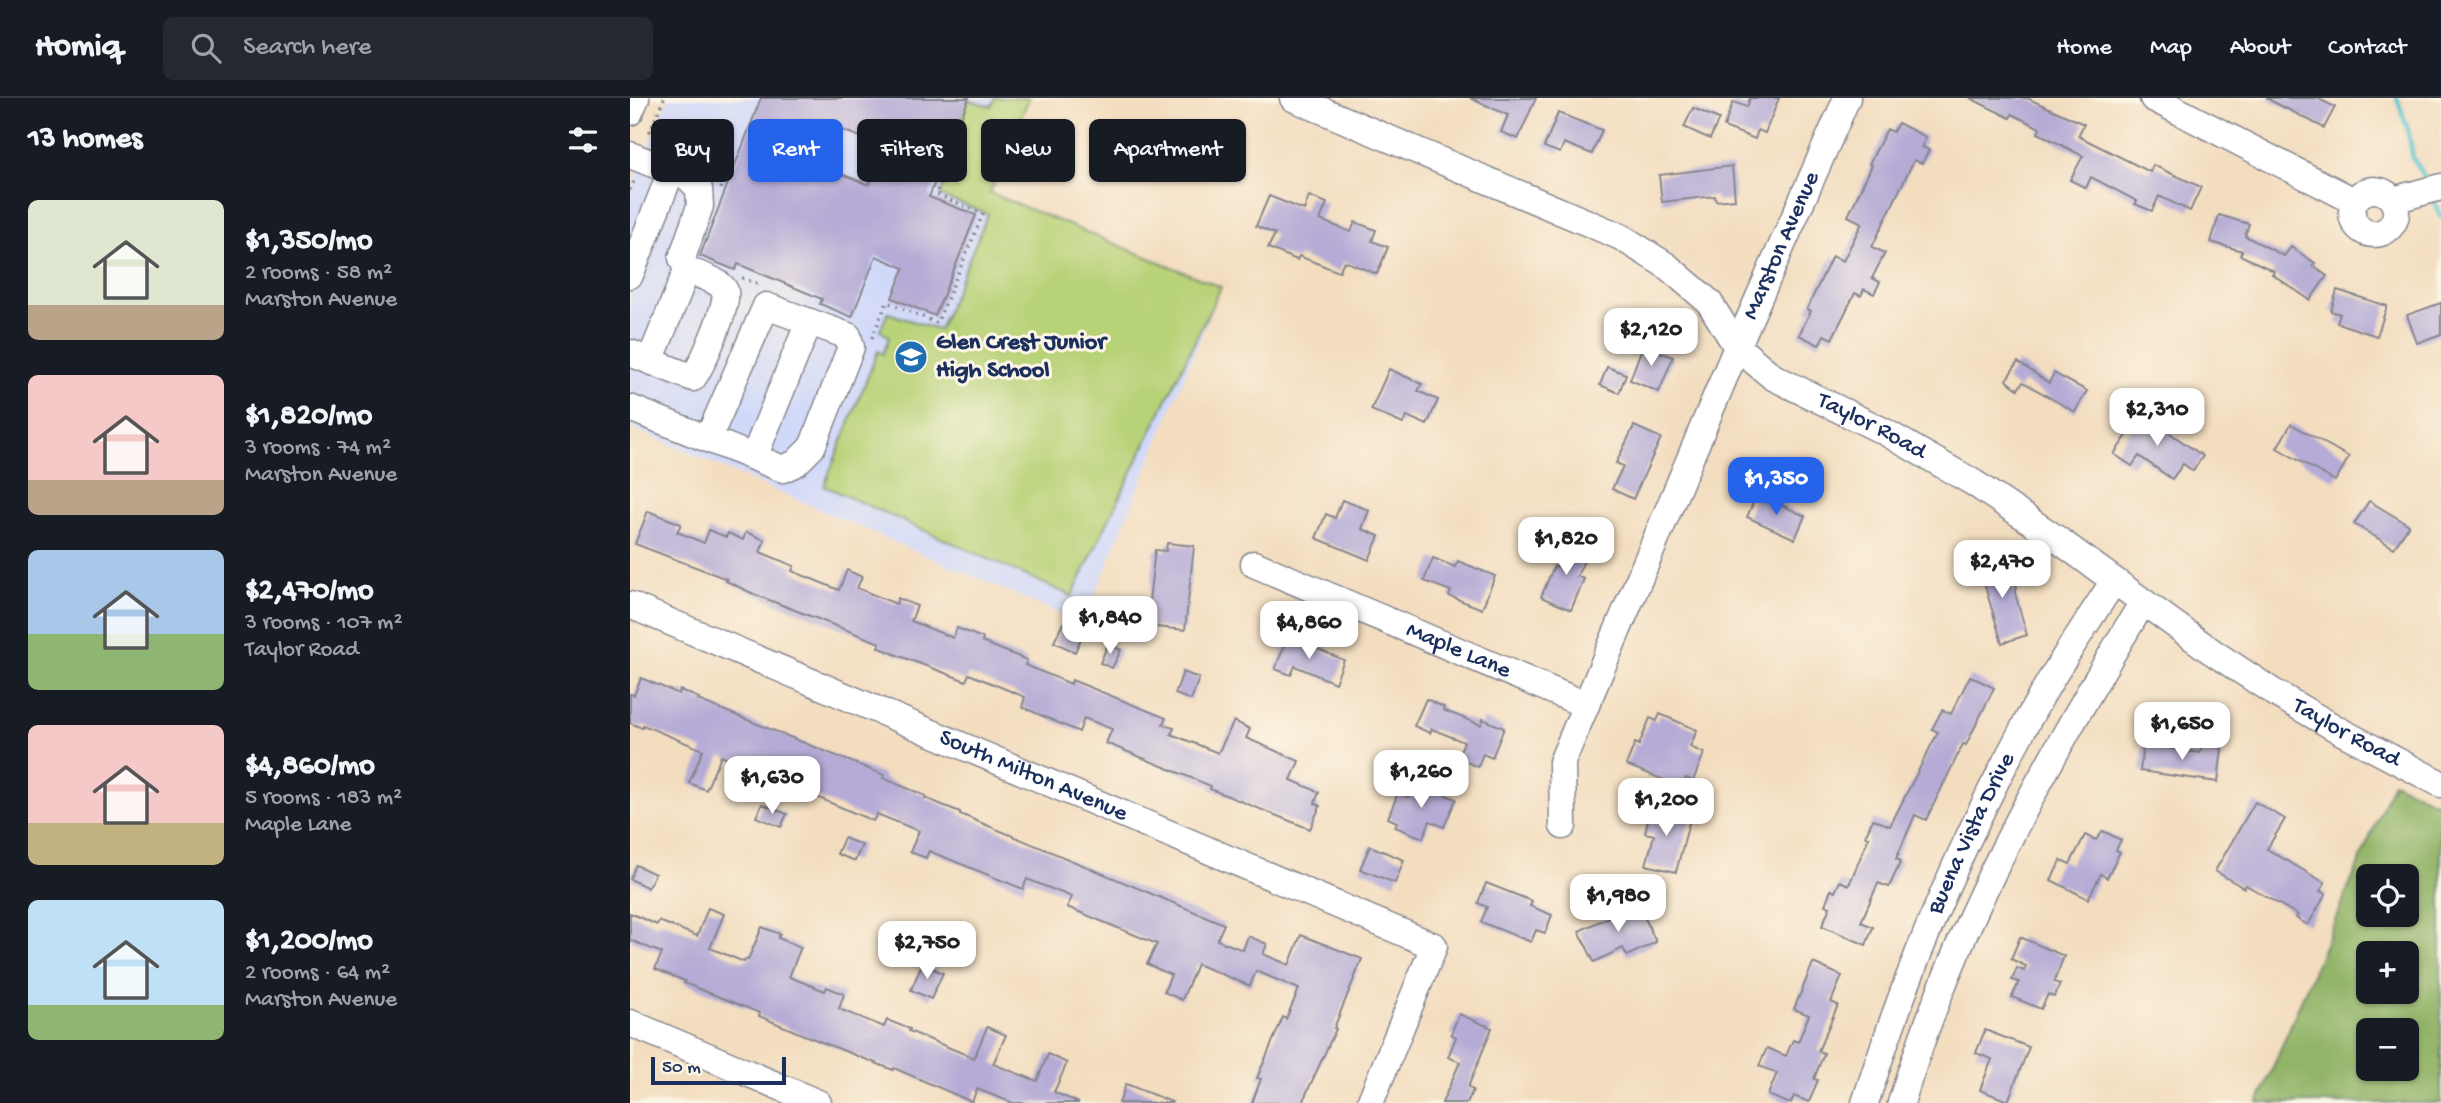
<!DOCTYPE html>
<html lang="en">
<head>
<meta charset="utf-8">
<style>
	:root { --surface:#171b24; --page:#242831; --text:#f1f3f6; --muted:#9ea1a6; --line:#363941; --accent:#2563eb }
	body { margin:0; font-family:"Gochi Hand",sans-serif; background:var(--page); color:var(--text); height:100vh; display:flex; flex-direction:column; font-size:26px; white-space:nowrap }
	* { box-sizing:border-box; margin:0 }
	p { font-size:23px; color:var(--muted) }
	.icon { flex:none; width:38px; height:38px; fill:none; stroke:currentColor; stroke-width:2; stroke-linecap:round; stroke-linejoin:round }
	.map { position:relative; flex:1; overflow:hidden }
	.drawer { display:flex; flex-direction:column; background:var(--surface); width:630px }
	.drawer>* { flex:none }
	.banner { position:absolute; left:21px; top:21px; width:665px; height:63px; display:flex; gap:14px }
	.controls { position:absolute; left:1726px; top:766px; display:grid; gap:14px }
	.controls a { display:grid; place-items:center; width:63px; height:63px; border-radius:10px; background:var(--surface); box-shadow:0 2px 5px #0004; font-size:35px }
	.scale { position:absolute; left:21px; bottom:18px; width:135px; box-sizing:border-box; padding-left:7px; border:4px solid #1b2f5e; border-top:0; font-size:19px; line-height:24px; white-space:nowrap; color:#1b2f5e; -webkit-text-stroke:5px #fcf5e5; paint-order:stroke }
	.price { position:absolute; translate:-50% -60px; padding:0 16px; border-radius:14px; background:#fff; color:#222; font-size:23px; line-height:46px; filter:drop-shadow(0 2px 4px #0008) }
	.price::after { content:''; position:absolute; left:50%; top:42px; width:21px; height:16px; margin-left:-10px; background:inherit; clip-path:polygon(0 0,100% 0,50% 100%) }
	.price.active { background:var(--accent); color:#fff }
	ul { padding:0; list-style:none }
	li { display:flex; align-items:center; gap:21px; height:175px; padding:0 28px }
	li span { display:grid; place-items:center; flex:none; width:196px; height:140px; border-radius:10px; color:#555 }
	li>.icon { margin-inline-start:auto }
	span .icon { width:84px; height:84px; fill:#fffc; stroke-width:1 }
	li b { font-size:30px }
	h2 { display:flex; justify-content:space-between; align-items:center; height:84px; padding:0 28px; font-size:30px }
	.tag { padding:0 24px; border-radius:10px; background:var(--surface); box-shadow:0 2px 5px #0004; font-size:24px; line-height:63px }
	.tag.active { background:var(--accent); color:#fff }
	header { display:flex; align-items:center; gap:42px; box-sizing:border-box; height:98px; padding:0 35px; background:var(--surface); border-bottom:2px solid var(--line) }
	header strong { font-size:33px }
	nav { display:flex; gap:38px; margin-inline-start:auto; font-size:24px }
	.search { width:490px; height:63px; background:var(--page); display:flex; align-items:center; gap:18px; box-sizing:border-box; padding:0 24px; border-radius:10px; color:var(--muted); font-size:26px }
	main { display:flex; flex:1; min-height:0 }
	.map>svg:first-child { display:block }
	.built { fill:#d1d9f9 }
	.green { fill:#b8d277; stroke:#6a806a; stroke-width:2 }
	.forest { fill:#92b468; stroke:#567263; stroke-width:2; fill-rule:evenodd }
	.lines { fill:none; stroke-linecap:round; stroke-linejoin:round }
	.stream { stroke:#56c3ce; stroke-width:5 }
	.building { fill:#b5abd6; fill-rule:evenodd }
	.minor-casing { stroke:#87868e; stroke-width:29 }
	.path { stroke:#87868e; stroke-width:3.5; stroke-dasharray:2 5; stroke-linecap:butt }
	.minor { stroke:#fff; stroke-width:26 }
	.labels { text-anchor:middle; dominant-baseline:central; stroke-width:6; stroke-linejoin:round; paint-order:stroke }
	.street-label { font-size:24px; fill:#1b2f5e; stroke:#fcf5e5 }
	.poi-label { font-size:24px; font-weight:bold; fill:#1b2f5e; stroke:#fcf5e5; text-anchor:start }
</style>
</head>
<body>
<header>
<strong>Homiq</strong>
<div class="search"><svg class="icon" aria-label="search" viewBox="0 0 24 24"><circle cx="10" cy="10" r="6"/><path d="M15 15l6 6"/></svg>Search here</div>
<nav><a>Home</a><a>Map</a><a>About</a><a>Contact</a></nav>
</header>
<main>
<section class="drawer">
<h2>13 homes<svg class="icon" aria-label="filters" viewBox="0 0 24 24"><path d="M4 7h16M4 17h16"/><circle cx="9" cy="7" r="2"/><circle cx="15" cy="17" r="2"/></svg></h2>
<ul>
<li><span style="background:linear-gradient(#dfe7d0 75%,#b9a48a 0)"><svg class="icon" aria-label="home" viewBox="0 0 24 24"><path d="M3 11l9-7 9 7M6 9v11h12V9"/></svg></span><div><b>$1,350/mo</b><p>2 rooms · 58 m²</p><p>Marston Avenue</p></div></li>
<li><span style="background:linear-gradient(#f6c9c9 75%,#b9a48a 0)"><svg class="icon" aria-label="home" viewBox="0 0 24 24"><path d="M3 11l9-7 9 7M6 9v11h12V9"/></svg></span><div><b>$1,820/mo</b><p>3 rooms · 74 m²</p><p>Marston Avenue</p></div></li>
<li><span style="background:linear-gradient(#a9c7e8 60%,#8fb573 0)"><svg class="icon" aria-label="home" viewBox="0 0 24 24"><path d="M3 11l9-7 9 7M6 9v11h12V9"/></svg></span><div><b>$2,470/mo</b><p>3 rooms · 107 m²</p><p>Taylor Road</p></div></li>
<li><span style="background:linear-gradient(#f6c9c9 70%,#c2b280 0)"><svg class="icon" aria-label="home" viewBox="0 0 24 24"><path d="M3 11l9-7 9 7M6 9v11h12V9"/></svg></span><div><b>$4,860/mo</b><p>5 rooms · 183 m²</p><p>Maple Lane</p></div></li>
<li><span style="background:linear-gradient(#bfe0f5 75%,#8fb573 0)"><svg class="icon" aria-label="home" viewBox="0 0 24 24"><path d="M3 11l9-7 9 7M6 9v11h12V9"/></svg></span><div><b>$1,200/mo</b><p>2 rooms · 64 m²</p><p>Marston Avenue</p></div></li>
</ul>
</section>
<div class="map">
<svg width="1811" height="1005" viewBox="0 0 1811 1005">
	<rect width="100%" height="100%" fill="#fcf5e5"/>
	<filter id="ink" filterUnits="userSpaceOnUse"><feTurbulence type="fractalNoise" baseFrequency=".0143" numOctaves="2"/><feDisplacementMap in="SourceGraphic" scale="14" xChannelSelector="R" yChannelSelector="G"/><feConvolveMatrix kernelMatrix="1 2 1 2 8 2 1 2 1" color-interpolation-filters="sRGB"/></filter>
	<filter id="wash" filterUnits="userSpaceOnUse"><feTurbulence type="fractalNoise" baseFrequency=".00686" numOctaves="4" result="noise"/><feDisplacementMap in="SourceGraphic" scale="28" xChannelSelector="R" yChannelSelector="G"/><feGaussianBlur stdDeviation="1.57" result="paint"/><feColorMatrix in="noise" values="0 0 0 0 0 0 0 0 0 0 0 0 0 0 0 0 0 1.4 0 .05"/><feComposite in="paint" operator="in"/></filter>
	<g filter="url(#wash)">
		<rect width="100%" height="100%" fill="#f3ddbf"/>
		<!-- built -->
		<path class="built" d="M 38,0 L 399,0 L 360,95 L 591,189 L 453,526 L 0,329 L 0,92 Z"/>
		<!-- green -->
		<path class="green" d="M 365,0 L 399,0 L 360,95 L 591,189 L 442,498 L 194,388 L 248,253 L 253,256 L 259,239 L 250,232 L 258,215 L 309,232 L 358,116 L 310,98 L 333,37 L 326,32 L 338,2 L 361,8 Z"/>
		<!-- forest -->
		<path class="forest" d="M 1763,684 L 1811,707 L 1811,1005 L 1628,1005 ZM 1738,779 L 1776,779 L 1776,817 L 1738,817 ZM 1738,856 L 1776,856 L 1776,894 L 1738,894 ZM 1738,933 L 1776,933 L 1776,971 L 1738,971 Z"/>
		<g class="lines">
			<!-- stream -->
			<g class="stream">
				<path d="M 1767,0 L 1778,32 L 1783,60 L 1795,81"/>
				<path d="M 1804,104 L 1811,119"/>
			</g>
		</g>
		<g id="blocks">
			<!-- building -->
			<g class="building">
				<path d="M 131,0 L 339,0 L 299,99 L 346,117 L 305,218 L 262,200 L 274,170 L 246,158 L 222,219 L 190,206 L 192,201 L 108,166 L 105,172 L 70,158 ZM 190,23 L 255,49 L 239,87 L 174,61 Z"/>
				<path d="M 840,0 L 906,0 L 888,41 L 871,34 L 878,17 Z"/>
				<path d="M 1120,0 L 1149,0 L 1135,35 L 1128,32 L 1125,41 L 1094,29 L 1103,4 L 1117,9 Z"/>
				<path d="M 1340,0 L 1397,0 L 1454,26 L 1448,38 L 1520,74 L 1523,67 L 1571,89 L 1560,113 L 1529,98 L 1522,113 L 1505,106 L 1507,103 L 1461,79 L 1456,90 L 1440,82 L 1453,58 L 1408,35 L 1410,30 L 1382,16 L 1380,20 Z"/>
				<path d="M 1636,0 L 1687,0 L 1705,9 L 1694,30 Z"/>
				<path d="M 1063,10 L 1089,21 L 1080,41 L 1054,29 Z"/>
				<path d="M 928,15 L 972,32 L 962,56 L 934,45 L 930,55 L 914,49 Z"/>
				<path d="M 1268,25 L 1296,39 L 1292,49 L 1299,52 L 1292,65 L 1284,62 L 1242,149 L 1255,155 L 1242,180 L 1250,184 L 1244,196 L 1234,191 L 1231,198 L 1225,195 L 1202,241 L 1194,237 L 1189,247 L 1169,237 L 1181,213 L 1177,211 L 1202,158 L 1213,163 L 1232,125 L 1218,118 L 1242,67 L 1239,66 L 1257,31 L 1263,34 Z"/>
				<path d="M 1102,68 L 1105,101 L 1086,103 L 1085,98 L 1032,104 L 1029,77 Z"/>
				<path d="M 639,98 L 674,112 L 679,98 L 697,105 L 690,122 L 721,134 L 725,124 L 746,132 L 742,143 L 758,149 L 747,176 L 714,163 L 709,174 L 669,158 L 667,162 L 638,150 L 645,136 L 626,128 Z"/>
				<path d="M 1589,117 L 1619,126 L 1615,138 L 1654,158 L 1661,149 L 1685,165 L 1683,168 L 1697,178 L 1680,202 L 1642,176 L 1644,173 L 1610,157 L 1612,153 L 1581,144 Z"/>
				<path d="M 1707,192 L 1757,208 L 1747,238 L 1707,225 L 1710,216 L 1701,213 Z"/>
				<path d="M 1811,205 L 1811,236 L 1787,245 L 1777,217 Z"/>
				<path d="M 1013,247 L 1043,259 L 1029,294 L 1000,282 Z"/>
				<path d="M 1388,264 L 1419,285 L 1424,275 L 1457,293 L 1445,314 L 1393,284 L 1388,291 L 1376,282 Z"/>
				<path d="M 977,269 L 996,276 L 989,295 L 970,287 Z"/>
				<path d="M 759,271 L 792,286 L 788,293 L 808,302 L 797,327 L 777,318 L 773,326 L 741,312 Z"/>
				<path d="M 1512,316 L 1573,358 L 1563,373 L 1553,366 L 1542,381 L 1509,358 L 1502,368 L 1484,356 Z"/>
				<path d="M 1661,326 L 1719,359 L 1705,383 L 1647,350 Z"/>
				<path d="M 1004,328 L 1031,340 L 1003,401 L 982,391 L 993,368 L 986,365 Z"/>
				<path d="M 1127,396 L 1175,418 L 1165,441 L 1117,419 Z"/>
				<path d="M 712,402 L 739,412 L 732,431 L 749,438 L 739,462 L 686,440 L 696,416 L 705,420 Z"/>
				<path d="M 1739,403 L 1779,427 L 1764,450 L 1724,426 Z"/>
				<path d="M 18,413 L 51,426 L 47,434 L 74,445 L 79,432 L 96,439 L 98,435 L 113,442 L 116,434 L 135,442 L 130,454 L 164,468 L 162,473 L 209,492 L 217,472 L 232,479 L 227,490 L 266,506 L 268,500 L 287,508 L 281,523 L 323,540 L 327,530 L 353,540 L 352,544 L 397,562 L 395,567 L 441,586 L 442,582 L 536,620 L 533,626 L 544,630 L 541,636 L 588,655 L 604,623 L 620,631 L 616,640 L 669,663 L 661,682 L 689,694 L 685,705 L 690,708 L 680,731 L 580,691 L 581,688 L 476,645 L 482,631 L 454,620 L 449,634 L 392,609 L 395,599 L 339,576 L 336,583 L 267,557 L 248,549 L 250,545 L 126,497 L 96,483 L 97,481 L 5,446 Z"/>
				<path d="M 939,442 L 959,452 L 947,478 L 954,481 L 941,512 L 911,499 L 924,468 L 927,469 Z"/>
				<path d="M 537,445 L 564,448 L 555,532 L 516,528 L 525,452 L 536,453 Z"/>
				<path d="M 803,460 L 825,469 L 828,463 L 865,478 L 852,511 L 819,498 L 821,493 L 794,483 Z"/>
				<path d="M 1348,460 L 1383,477 L 1387,490 L 1385,495 L 1397,537 L 1372,545 L 1354,485 L 1340,478 Z"/>
				<path d="M 433,525 L 454,534 L 445,554 L 424,544 Z"/>
				<path d="M 658,539 L 714,562 L 705,585 L 665,568 L 661,577 L 645,571 Z"/>
				<path d="M 478,546 L 491,552 L 482,570 L 470,565 Z"/>
				<path d="M 553,574 L 569,580 L 561,602 L 545,596 Z"/>
				<path d="M 1340,578 L 1364,590 L 1336,647 L 1333,646 L 1296,722 L 1285,717 L 1266,761 L 1271,763 L 1259,789 L 1248,785 L 1231,824 L 1243,829 L 1236,847 L 1192,828 L 1200,809 L 1195,807 L 1201,792 L 1205,794 L 1210,783 L 1219,787 L 1239,739 L 1235,738 L 1243,721 L 1260,728 L 1308,634 L 1302,631 L 1312,612 L 1321,616 Z"/>
				<path d="M 11,580 L 49,596 L 50,592 L 69,600 L 68,602 L 254,677 L 253,680 L 296,698 L 295,700 L 330,714 L 330,716 L 594,826 L 587,842 L 613,852 L 618,838 L 637,846 L 633,856 L 659,867 L 671,837 L 732,861 L 704,930 L 706,931 L 672,1005 L 622,1005 L 631,981 L 627,980 L 653,919 L 656,921 L 669,891 L 626,873 L 620,888 L 567,866 L 552,902 L 534,894 L 541,877 L 517,866 L 527,846 L 437,809 L 442,799 L 397,781 L 393,791 L 299,753 L 296,760 L 280,754 L 289,733 L 247,716 L 243,723 L 91,658 L 76,692 L 59,685 L 73,652 L 13,627 L 12,630 L 0,625 L 0,596 L 4,597 Z"/>
				<path d="M 796,601 L 814,609 L 813,612 L 851,627 L 853,621 L 874,630 L 862,660 L 853,656 L 848,669 L 827,660 L 834,644 L 802,631 L 800,635 L 784,628 Z"/>
				<path d="M 1030,616 L 1067,632 L 1060,649 L 1074,655 L 1063,683 L 1056,680 L 1052,689 L 996,667 L 1005,645 L 1009,647 L 1020,620 L 1027,623 Z"/>
				<path d="M 1514,643 L 1537,646 L 1536,650 L 1570,655 L 1572,647 L 1592,650 L 1588,684 L 1510,673 Z"/>
				<path d="M 785,684 L 826,701 L 814,729 L 800,723 L 793,740 L 765,729 L 767,724 L 758,720 L 768,695 L 778,699 Z"/>
				<path d="M 1625,704 L 1655,721 L 1637,751 L 1695,785 L 1690,793 L 1696,796 L 1678,827 L 1666,820 L 1668,817 L 1616,787 L 1614,790 L 1585,773 Z"/>
				<path d="M 132,706 L 157,716 L 151,729 L 126,719 Z"/>
				<path d="M 1021,708 L 1061,717 L 1046,774 L 1016,767 L 1024,737 L 1015,735 Z"/>
				<path d="M 1473,733 L 1491,742 L 1486,752 L 1490,754 L 1477,780 L 1471,776 L 1458,801 L 1421,782 L 1431,762 L 1440,766 L 1455,737 L 1466,742 Z"/>
				<path d="M 214,740 L 232,747 L 225,763 L 207,756 Z"/>
				<path d="M 740,748 L 774,762 L 765,785 L 730,771 Z"/>
				<path d="M 6,767 L 25,776 L 18,790 L 0,781 Z"/>
				<path d="M 856,785 L 902,803 L 900,808 L 922,817 L 915,835 L 906,832 L 901,844 L 851,824 L 857,809 L 848,805 Z"/>
				<path d="M 1008,805 L 1026,844 L 997,858 L 993,850 L 964,864 L 949,833 Z"/>
				<path d="M 78,810 L 94,816 L 80,850 L 114,864 L 116,861 L 118,862 L 132,829 L 150,836 L 148,840 L 171,849 L 159,879 L 195,893 L 197,889 L 214,896 L 209,911 L 254,929 L 257,922 L 280,931 L 279,933 L 344,960 L 357,929 L 376,937 L 363,966 L 407,983 L 418,956 L 437,965 L 424,994 L 449,1005 L 383,1005 L 347,991 L 342,1004 L 264,970 L 263,972 L 174,937 L 129,918 L 130,915 L 54,885 L 55,883 L 25,871 L 32,855 L 0,842 L 0,815 L 27,827 L 29,823 L 67,838 Z"/>
				<path d="M 1390,839 L 1434,858 L 1424,884 L 1430,886 L 1424,899 L 1418,896 L 1411,911 L 1382,899 L 1389,884 L 1382,882 L 1387,870 L 1394,873 L 1396,868 L 1381,861 Z"/>
				<path d="M 1183,865 L 1212,878 L 1201,904 L 1208,907 L 1188,953 L 1194,955 L 1184,981 L 1188,982 L 1179,1004 L 1164,998 L 1161,1005 L 1158,1005 L 1138,997 L 1147,975 L 1129,968 L 1137,950 L 1156,958 L 1163,942 L 1168,944 L 1179,917 L 1164,911 Z"/>
				<path d="M 292,866 L 313,875 L 301,901 L 281,892 Z"/>
				<path d="M 829,916 L 862,930 L 838,989 L 843,992 L 837,1005 L 812,1005 L 830,964 L 818,959 L 826,939 L 821,936 Z"/>
				<path d="M 1355,932 L 1399,949 L 1378,1003 L 1350,992 L 1362,961 L 1346,955 Z"/>
				<path d="M 496,986 L 542,1004 L 541,1005 L 489,1005 Z"/>
			</g>
		</g>
	</g>
	<g filter="url(#ink)">
		<use href="#blocks" fill-opacity="0" stroke="#87868e" stroke-width="2"/>
		<g class="lines">
			<defs>
				<g id="minor">
					<path id="s1" d="M 663,0 L 991,139 L 1037,168 L 1079,204 L 1107,249 L 1143,279 L 1255,334 L 1344,385 L 1427,441 L 1581,553 L 1645,595 L 1712,634 L 1811,686"/>
					<path d="M 1523,0 L 1724,103"/>
					<path d="M 0,14 L 6,0"/>
					<path d="M 0,57 L 59,80 L 69,91 L 70,108 L 52,160 L 57,172 C 68,177 90,182 95,193 C 100,205 71,269 63,280 L 0,255"/>
					<circle cx="1744" cy="114" r="22"/>
					<path d="M 1763,102 L 1811,89"/>
					<path d="M 0,177 L 41,74"/>
					<path d="M 20,263 L 57,172"/>
					<path d="M 0,310 L 153,371 L 166,365 L 182,349 L 221,249 L 218,238 L 136,208 L 78,341"/>
					<path d="M 124,359 L 179,224"/>
					<path id="s2" d="M 624,466 L 956,607"/>
					<path id="s3" d="M 0,507 L 804,848 L 740,1005"/>
					<path id="s4" d="M 933,728 L 932,664 L 1107,249 L 1217,0"/>
					<path d="M 0,925 L 188,1005"/>
					<path id="s5" d="M 1235,1005 C 1276,876 1328,752 1392,633 C 1419,581 1452,532 1484,483"/>
					<path d="M 1271,1005 C 1327,822 1415,666 1513,504"/>
				</g>
			</defs>
			<!-- minor casing -->
			<use href="#minor" class="minor-casing"/>
			<!-- path -->
			<g class="path">
				<path d="M 34,0 L 20,33 L 101,75 L 97,74 L 91,91"/>
				<path d="M 0,92 L 5,81"/>
				<path d="M 112,180 L 131,187"/>
				<path d="M 242,240 L 257,204 L 307,225 L 353,116 L 306,96 L 327,43 L 322,41"/>
			</g>
			<!-- minor -->
			<use href="#minor" class="minor"/>
		</g>
	</g>
	<!-- icons -->
	<defs>
		<symbol id="school-disc" viewBox="-11 -11 22 22"><circle r="9.5" fill="#1f6fb2" stroke="#fcf5e5"/><path d="M0-5L7-2L0 1L-7-2ZM-4 1L0 2.5L4 1V4Q0 6-4 4Z" fill="#fff"/></symbol>
	</defs>
	<g fill-rule="evenodd">
		<use href="#school-disc" x="262" y="240" width="38" height="38"/>
	</g>
	<g class="labels">
		<!-- street labels -->
		<g class="street-label">
			<text stroke="none"><textPath href="#s4" startOffset="625">Marston Avenue</textPath></text>
			<text stroke="none"><textPath href="#s1" startOffset="676">Taylor Road</textPath></text>
			<text stroke="none"><textPath href="#s2" startOffset="222">Maple Lane</textPath></text>
			<text stroke="none"><textPath href="#s1" startOffset="1242">Taylor Road</textPath></text>
			<text stroke="none"><textPath href="#s3" startOffset="438">South Milton Avenue</textPath></text>
			<text stroke="none"><textPath href="#s5" startOffset="290">Buena Vista Drive</textPath></text>
		</g>
		<!-- poi labels -->
		<g class="poi-label">
			<text x="306" y="245">Glen Crest Junior<tspan x="306" dy="28">High School</tspan></text>
		</g>
	</g>
</svg>
<div class="controls">
<a><svg class="icon" aria-label="locate" viewBox="0 0 24 24"><circle cx="12" cy="12" r="6"/><path d="M12 2v4M12 18v4M2 12h4M18 12h4"/></svg></a>
<a>+</a>
<a>−</a>
</div>
<div class="scale">50 m</div>
<b class="price" style="left:1021px;top:270px">$2,120</b>
<b class="price" style="left:1527px;top:350px">$2,310</b>
<b class="price active" style="left:1146px;top:419px">$1,350</b>
<b class="price" style="left:936px;top:479px">$1,820</b>
<b class="price" style="left:1372px;top:502px">$2,470</b>
<b class="price" style="left:480px;top:558px">$1,840</b>
<b class="price" style="left:679px;top:563px">$4,860</b>
<b class="price" style="left:1552px;top:664px">$1,650</b>
<b class="price" style="left:791px;top:712px">$1,260</b>
<b class="price" style="left:142px;top:718px">$1,630</b>
<b class="price" style="left:1036px;top:740px">$1,200</b>
<b class="price" style="left:988px;top:836px">$1,980</b>
<b class="price" style="left:297px;top:883px">$2,750</b>
<div class="banner">
<a class="tag">Buy</a>
<a class="tag active">Rent</a>
<a class="tag">Filters</a>
<a class="tag">New</a>
<a class="tag">Apartment</a>
</div>
</div>
</main>
</body>
</html>
